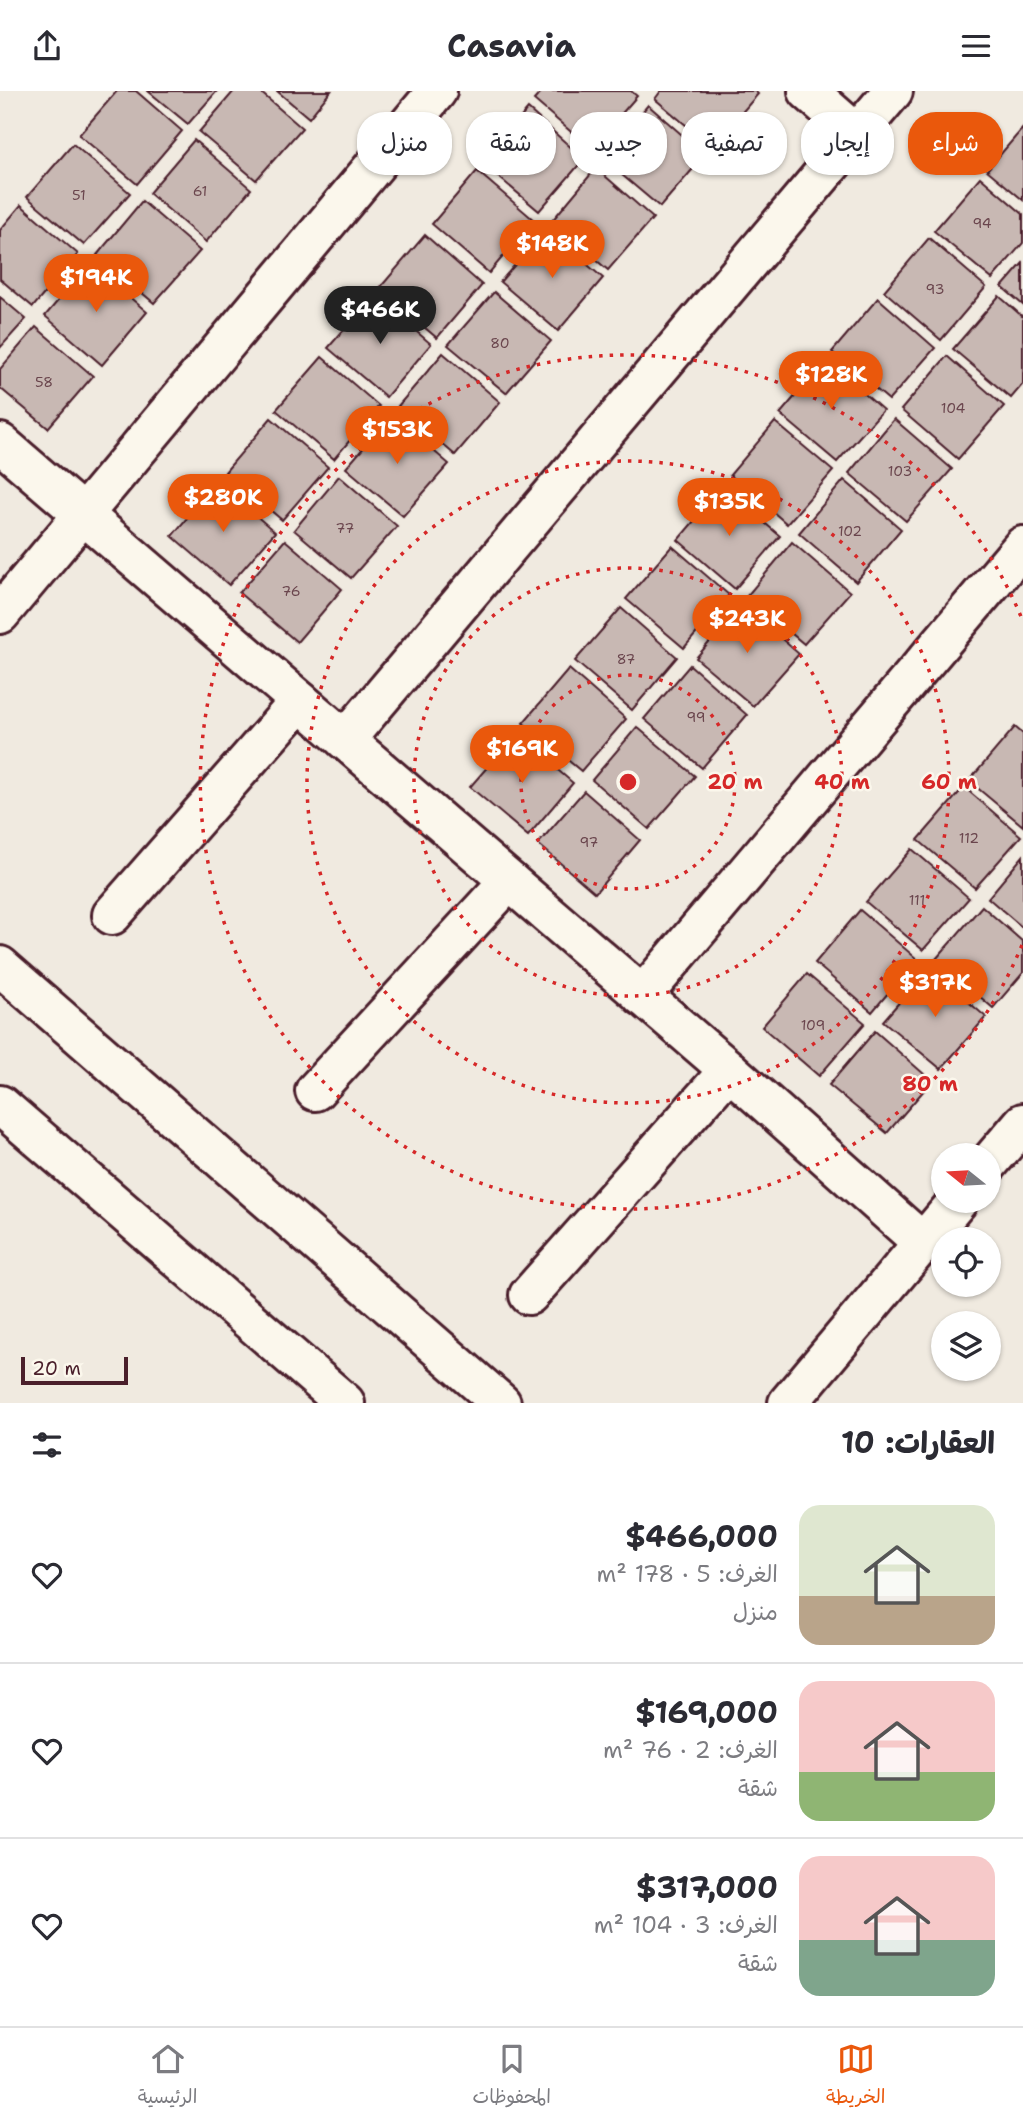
<!DOCTYPE html>
<html lang="ar">
<head>
<meta charset="utf-8">
<style>
	:root { --surface:#fff; --page:#f2f2f3; --text:#2b2b33; --muted:#7c7c81; --line:#e1e1e2; --accent:#ea580c }
	body { margin:0; font-family:"Shantell Sans","Playpen Sans Arabic",sans-serif; background:var(--page); color:var(--text); direction:rtl; height:100vh; display:flex; flex-direction:column; font-size:26px; white-space:nowrap }
	* { box-sizing:border-box; margin:0 }
	p { font-size:23px; color:var(--muted) }
	.icon { flex:none; width:38px; height:38px; fill:none; stroke:currentColor; stroke-width:2; stroke-linecap:round; stroke-linejoin:round }
	.map { position:relative; height:1312px; overflow:hidden; direction:ltr }
	.side { display:flex; flex-direction:column; background:var(--surface); flex:1 }
	.side>* { flex:none }
	.hud { position:absolute; left:21px; top:21px; width:982px; height:63px; direction:rtl; display:flex; gap:14px }
	.needle { width:46px; rotate:288deg }
	.fabs { position:absolute; left:931px; top:1052px; display:grid; gap:14px }
	.fabs a { display:grid; place-items:center; width:70px; height:70px; border-radius:50%; background:var(--surface); box-shadow:0 2px 5px #0004; font-size:35px }
	.scale { position:absolute; left:21px; bottom:18px; width:107px; box-sizing:border-box; padding-left:7px; border:4px solid #4a1f2b; border-top:0; font-size:19px; line-height:24px; white-space:nowrap; color:#4a1f2b; -webkit-text-stroke:5px #fbf7ec; paint-order:stroke }
	.price { position:absolute; translate:-50% -60px; padding:0 16px; border-radius:24px; background:var(--accent); color:#fff; font-size:23px; line-height:46px; filter:drop-shadow(0 2px 4px #0008) }
	.price::after { content:''; position:absolute; left:50%; top:42px; width:21px; height:16px; margin-left:-10px; background:inherit; clip-path:polygon(0 0,100% 0,50% 100%) }
	.price.selected { background:#222; color:#fff }
	ul { padding:0; list-style:none }
	li { display:flex; align-items:center; gap:21px; height:175px; padding:0 28px }
	li+li { border-top:2px solid var(--line) }
	li span { display:grid; place-items:center; flex:none; width:196px; height:140px; border-radius:21px; color:#555 }
	li>.icon { margin-inline-start:auto }
	span .icon { width:84px; height:84px; fill:#fffc; stroke-width:1 }
	li b { font-size:30px }
	h2 { display:flex; justify-content:space-between; align-items:center; height:84px; padding:0 28px; font-size:30px }
	.pill { padding:0 24px; border-radius:28px; background:var(--surface); box-shadow:0 2px 5px #0004; font-size:24px; line-height:63px }
	.pill.selected { background:var(--accent); color:#fff }
	header { display:flex; justify-content:space-between; align-items:center; height:91px; padding:0 28px; background:var(--surface); font-size:32px; font-weight:700 }
	.menu { display:flex; justify-content:space-around; align-items:center; height:98px; border-top:2px solid var(--line); background:var(--surface); font-size:19px; color:var(--muted) }
	.menu a { display:grid; justify-items:center; gap:4px }
	.menu .selected { color:var(--accent) }
	.map>svg:first-child { display:block }
	.building { fill:#c8b8b3; stroke:#4a1f2b; stroke-width:2 }
	.lines { fill:none; stroke-linecap:round; stroke-linejoin:round }
	.minor-casing { stroke:#4a1f2b; stroke-width:44 }
	.tertiary-casing { stroke:#4a1f2b; stroke-width:44 }
	.minor { stroke:#fbf7ec; stroke-width:38 }
	.tertiary { stroke:#fbf7ec; stroke-width:38 }
	.ring { fill:none; stroke:#d62828; stroke-width:3.5; stroke-dasharray:3.5 7 }
	.labels { text-anchor:middle; dominant-baseline:central; stroke-width:5; stroke-linejoin:round; paint-order:stroke }
	.number-label { font-size:14px; fill:#6a454d }
	.centre { fill:#d62828; stroke:#fbf7ec; stroke-width:3.5 }
	.ring-label { font-size:21px; text-anchor:middle; font-weight:bold; fill:#d62828; stroke:#fbf7ec; stroke-width:5; stroke-linejoin:round; paint-order:stroke }
</style>
</head>
<body>
<header><svg class="icon" aria-label="menu" viewBox="0 0 24 24"><path d="M4 6h16M4 12h16M4 18h16"/></svg>Casavia<svg class="icon" aria-label="share" viewBox="0 0 24 24"><path d="M12 15V3M7 8l5-5 5 5M5 13v7h14v-7"/></svg></header>
<div class="map">
<svg width="1023" height="1312" viewBox="0 0 1023 1312">
	<rect width="100%" height="100%" fill="#f0eae0"/>
	<filter id="ink" filterUnits="userSpaceOnUse"><feTurbulence type="fractalNoise" baseFrequency=".0143" numOctaves="2"/><feDisplacementMap in="SourceGraphic" scale="14" xChannelSelector="R" yChannelSelector="G"/><feConvolveMatrix kernelMatrix="1 2 1 2 8 2 1 2 1" color-interpolation-filters="sRGB"/></filter>
	<g filter="url(#ink)">
		<!-- building -->
		<g class="building">
			<path d="M 117,0 L 136,0 L 182,40 L 137,93 L 79,44 Z"/>
			<path d="M 148,0 L 217,0 L 188,33 Z"/>
			<path d="M 234,0 L 259,0 L 302,37 L 256,89 L 199,41 Z"/>
			<path d="M 277,0 L 331,0 L 309,27 Z"/>
			<path d="M 542,0 L 631,0 L 637,5 L 591,58 L 534,9 Z"/>
			<path d="M 661,0 L 755,0 L 758,3 L 712,56 L 655,8 Z"/>
			<path d="M 648,14 L 705,64 L 660,116 L 603,68 Z"/>
			<path d="M 528,18 L 584,68 L 539,120 L 482,72 Z"/>
			<path d="M 1023,37 L 1023,109 L 987,79 Z"/>
			<path d="M 194,49 L 251,98 L 206,151 L 149,102 Z"/>
			<path d="M 73,53 L 130,102 L 84,154 L 27,106 Z"/>
			<path d="M 596,77 L 653,127 L 608,179 L 551,131 Z"/>
			<path d="M 477,80 L 534,129 L 489,182 L 432,133 Z"/>
			<path d="M 980,86 L 1023,123 L 1023,152 L 992,188 L 934,140 Z"/>
			<path d="M 142,110 L 200,160 L 154,212 L 97,164 Z"/>
			<path d="M 21,114 L 78,163 L 33,216 L 0,188 L 0,139 Z"/>
			<path d="M 546,138 L 603,187 L 558,240 L 500,191 Z"/>
			<path d="M 425,144 L 482,194 L 437,247 L 379,198 Z"/>
			<path d="M 929,147 L 986,196 L 941,249 L 884,200 Z"/>
			<path d="M 90,172 L 147,221 L 102,274 L 45,225 Z"/>
			<path d="M 1023,172 L 1023,214 L 1002,196 Z"/>
			<path d="M 494,201 L 551,250 L 506,302 L 448,254 Z"/>
			<path d="M 374,204 L 431,253 L 386,306 L 328,257 Z"/>
			<path d="M 999,205 L 1023,226 L 1023,293 L 1011,307 L 953,258 Z"/>
			<path d="M 0,206 L 26,228 L 0,257 Z"/>
			<path d="M 878,207 L 935,257 L 889,309 L 832,261 Z"/>
			<path d="M 36,236 L 93,285 L 48,337 L 0,297 L 0,278 Z"/>
			<path d="M 443,262 L 500,311 L 455,364 L 398,315 Z"/>
			<path d="M 947,265 L 1004,315 L 958,368 L 901,319 Z"/>
			<path d="M 322,266 L 379,315 L 334,368 L 276,319 Z"/>
			<path d="M 826,269 L 883,319 L 837,371 L 780,323 Z"/>
			<path d="M 392,324 L 449,373 L 403,425 L 346,377 Z"/>
			<path d="M 271,327 L 328,376 L 282,429 L 225,381 Z"/>
			<path d="M 894,328 L 952,378 L 906,430 L 849,382 Z"/>
			<path d="M 775,331 L 833,380 L 787,433 L 730,384 Z"/>
			<path d="M 339,385 L 397,435 L 351,487 L 294,439 Z"/>
			<path d="M 844,389 L 901,438 L 856,491 L 799,442 Z"/>
			<path d="M 217,391 L 275,441 L 229,494 L 172,445 Z"/>
			<path d="M 723,396 L 780,445 L 735,498 L 678,449 Z"/>
			<path d="M 285,449 L 342,498 L 297,551 L 239,502 Z"/>
			<path d="M 792,451 L 850,501 L 804,553 L 747,505 Z"/>
			<path d="M 672,455 L 729,504 L 684,557 L 626,508 Z"/>
			<path d="M 742,513 L 799,563 L 753,615 L 696,567 Z"/>
			<path d="M 621,517 L 677,566 L 632,619 L 575,570 Z"/>
			<path d="M 690,574 L 747,624 L 702,677 L 644,628 Z"/>
			<path d="M 569,578 L 626,628 L 581,680 L 523,632 Z"/>
			<path d="M 637,636 L 695,685 L 649,738 L 592,689 Z"/>
			<path d="M 1015,636 L 1023,643 L 1023,735 L 969,690 Z"/>
			<path d="M 516,643 L 573,692 L 528,745 L 470,696 Z"/>
			<path d="M 964,696 L 1021,745 L 975,797 L 918,749 Z"/>
			<path d="M 584,700 L 640,749 L 595,802 L 538,753 Z"/>
			<path d="M 912,758 L 969,807 L 923,859 L 866,811 Z"/>
			<path d="M 1023,765 L 1023,837 L 988,807 Z"/>
			<path d="M 982,815 L 1023,851 L 1023,882 L 993,917 L 936,868 Z"/>
			<path d="M 860,819 L 917,868 L 872,921 L 815,872 Z"/>
			<path d="M 929,877 L 986,926 L 941,978 L 883,930 Z"/>
			<path d="M 807,883 L 865,932 L 819,985 L 762,936 Z"/>
			<path d="M 875,940 L 932,990 L 887,1042 L 829,994 Z"/>
		</g>
		<g class="lines">
			<defs>
				<g id="minor">
					<path d="M 808,0 L 857,43"/>
					<path d="M 0,352 L 729,979 L 922,1151"/>
					<path d="M 0,523 L 437,0"/>
					<path d="M 345,649 L 893,0"/>
					<path d="M 112,824 L 300,610"/>
					<path d="M 642,905 L 1023,455"/>
					<path d="M 315,1000 L 509,790"/>
					<path d="M 989,1072 L 1023,1032"/>
					<path d="M 529,1204 L 729,979"/>
					<path d="M 788,1312 L 958,1110"/>
				</g>
				<g id="tertiary">
					<path d="M 0,875 L 501,1312"/>
					<path d="M 0,1014 L 345,1312"/>
				</g>
			</defs>
			<!-- minor casing -->
			<use href="#minor" class="minor-casing"/>
			<!-- tertiary casing -->
			<use href="#tertiary" class="tertiary-casing"/>
			<!-- minor -->
			<use href="#minor" class="minor"/>
			<!-- tertiary -->
			<use href="#tertiary" class="tertiary"/>
		</g>
	</g>
	<!-- distance rings -->
	<g class="ring">
		<circle cx="628" cy="691" r="107"/>
		<circle cx="628" cy="691" r="214"/>
		<circle cx="628" cy="691" r="321"/>
		<path d="M1022 854A427 427 0 1 1 1022 528"/>
	</g>
	<g class="labels">
		<!-- number labels -->
		<g class="number-label">
			<text x="200" y="100">61</text>
			<text x="79" y="104">51</text>
			<text x="982" y="132">94</text>
			<text x="935" y="198">93</text>
			<text x="500" y="252">80</text>
			<text x="44" y="291">58</text>
			<text x="953" y="317">104</text>
			<text x="900" y="380">103</text>
			<text x="345" y="437">77</text>
			<text x="850" y="440">102</text>
			<text x="291" y="500">76</text>
			<text x="626" y="568">87</text>
			<text x="696" y="626">99</text>
			<text x="969" y="747">112</text>
			<text x="589" y="751">97</text>
			<text x="917" y="809">111</text>
			<text x="813" y="934">109</text>
		</g>
	</g>
	<circle cx="628" cy="691" r="10" class="centre"/>
	<g class="ring-label">
		<text x="735" y="698">20 m</text>
		<text x="842" y="698">40 m</text>
		<text x="949" y="698">60 m</text>
		<text x="930" y="1000">80 m</text>
	</g>
</svg>
<div class="fabs">
<a><svg class="needle" viewBox="-14 -14 28 28"><path d="M0-13l5 13h-10z" fill="#e53935"/><path d="M0 13l5-13h-10z" fill="#7c7c81"/></svg></a>
<a><svg class="icon" aria-label="locate" viewBox="0 0 24 24"><circle cx="12" cy="12" r="6"/><path d="M12 2v4M12 18v4M2 12h4M18 12h4"/></svg></a>
<a><svg class="icon" aria-label="layers" viewBox="0 0 24 24"><path d="M12 4l9 5-9 5-9-5zM3 14l9 5 9-5"/></svg></a>
</div>
<div class="scale">20 m</div>
<b class="price" style="left:552px;top:189px">$148K</b>
<b class="price" style="left:96px;top:223px">$194K</b>
<b class="price selected" style="left:380px;top:255px">$466K</b>
<b class="price" style="left:831px;top:320px">$128K</b>
<b class="price" style="left:397px;top:375px">$153K</b>
<b class="price" style="left:223px;top:443px">$280K</b>
<b class="price" style="left:729px;top:447px">$135K</b>
<b class="price" style="left:747px;top:564px">$243K</b>
<b class="price" style="left:522px;top:694px">$169K</b>
<b class="price" style="left:935px;top:928px">$317K</b>
<div class="hud">
<a class="pill selected">شراء</a>
<a class="pill">إيجار</a>
<a class="pill">تصفية</a>
<a class="pill">جديد</a>
<a class="pill">شقة</a>
<a class="pill">منزل</a>
</div>
</div>
<section class="side">
<h2>العقارات: 10<svg class="icon" aria-label="filters" viewBox="0 0 24 24"><path d="M4 7h16M4 17h16"/><circle cx="9" cy="7" r="2"/><circle cx="15" cy="17" r="2"/></svg></h2>
<ul>
<li><span style="background:linear-gradient(#dfe7d0 65%,#b9a48a 0)"><svg class="icon" aria-label="home" viewBox="0 0 24 24"><path d="M3 11l9-7 9 7M6 9v11h12V9"/></svg></span><div><b>$466,000</b><p>الغرف: 5 · 178 m²</p><p>منزل</p></div><svg class="icon" aria-label="heart" viewBox="0 0 24 24"><path d="M12 20l-8-8c-3-5 5-10 8-4 3-6 11-1 8 4z"/></svg></li>
<li><span style="background:linear-gradient(#f6c9c9 65%,#8fb573 0)"><svg class="icon" aria-label="home" viewBox="0 0 24 24"><path d="M3 11l9-7 9 7M6 9v11h12V9"/></svg></span><div><b>$169,000</b><p>الغرف: 2 · 76 m²</p><p>شقة</p></div><svg class="icon" aria-label="heart" viewBox="0 0 24 24"><path d="M12 20l-8-8c-3-5 5-10 8-4 3-6 11-1 8 4z"/></svg></li>
<li><span style="background:linear-gradient(#f6c9c9 60%,#7fa58c 0)"><svg class="icon" aria-label="home" viewBox="0 0 24 24"><path d="M3 11l9-7 9 7M6 9v11h12V9"/></svg></span><div><b>$317,000</b><p>الغرف: 3 · 104 m²</p><p>شقة</p></div><svg class="icon" aria-label="heart" viewBox="0 0 24 24"><path d="M12 20l-8-8c-3-5 5-10 8-4 3-6 11-1 8 4z"/></svg></li>
</ul>
</section>
<nav class="menu">
<a class="selected"><svg class="icon" aria-label="map" viewBox="0 0 24 24"><path d="M3 6l6-2 6 2 6-2v14l-6 2-6-2-6 2zM9 4v14M15 6v14"/></svg>الخريطة</a>
<a><svg class="icon" aria-label="saved" viewBox="0 0 24 24"><path d="M7 4h10v16l-5-4-5 4z"/></svg>المحفوظات</a>
<a><svg class="icon" aria-label="home" viewBox="0 0 24 24"><path d="M3 11l9-7 9 7M6 9v11h12V9"/></svg>الرئيسية</a>
</nav>
</body>
</html>
